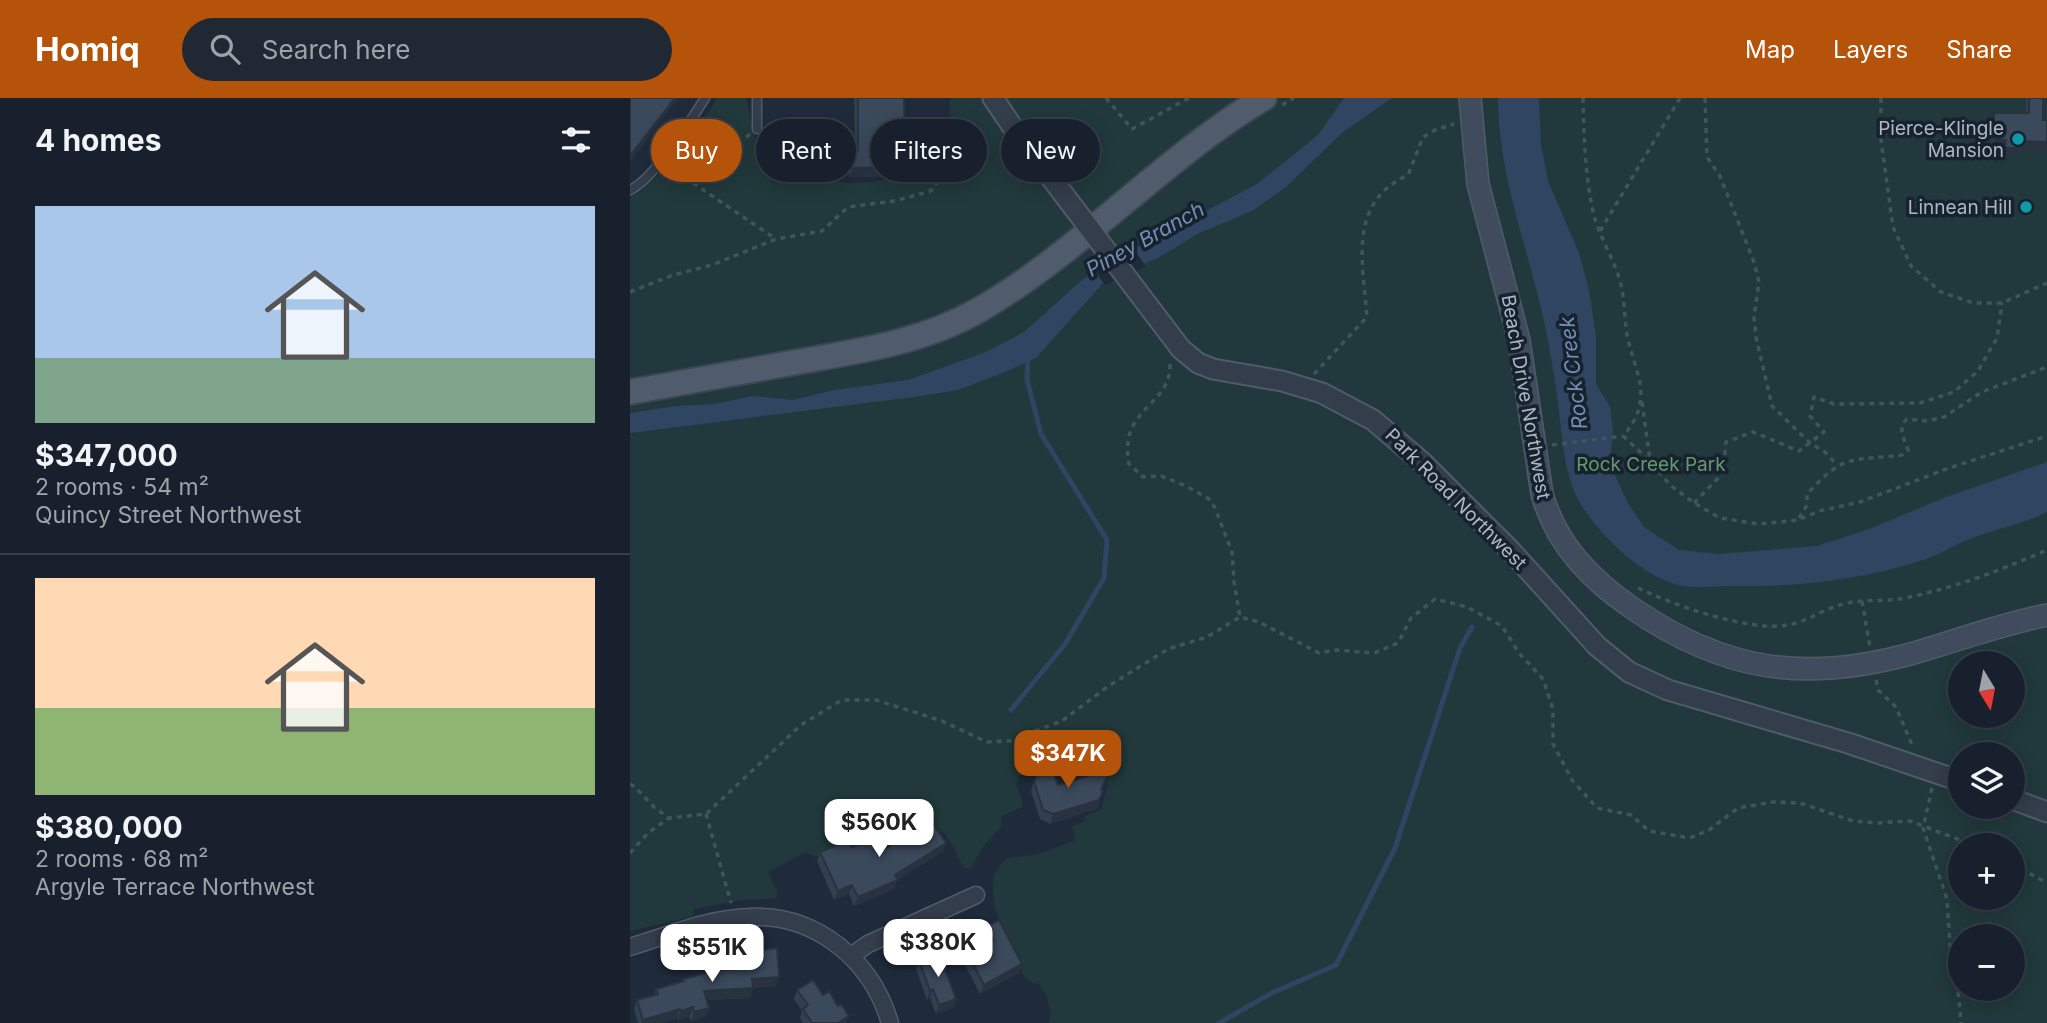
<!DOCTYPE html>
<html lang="en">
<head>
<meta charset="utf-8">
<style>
	:root { --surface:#17202c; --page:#202834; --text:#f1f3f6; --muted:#9ea3a9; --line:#363e48; --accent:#b45309 }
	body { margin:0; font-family:Inter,sans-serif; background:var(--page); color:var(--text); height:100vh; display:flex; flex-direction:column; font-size:26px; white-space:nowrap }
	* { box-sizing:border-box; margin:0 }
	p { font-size:23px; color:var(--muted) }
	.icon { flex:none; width:38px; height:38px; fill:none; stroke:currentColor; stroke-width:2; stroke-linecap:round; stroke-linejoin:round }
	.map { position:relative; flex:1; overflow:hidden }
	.sheet { display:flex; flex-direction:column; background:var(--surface); width:630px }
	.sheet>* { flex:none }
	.top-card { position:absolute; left:21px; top:21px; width:665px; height:63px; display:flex; gap:14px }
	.needle { width:46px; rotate:170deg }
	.controls { position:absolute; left:1318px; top:553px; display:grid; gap:14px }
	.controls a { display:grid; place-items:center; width:77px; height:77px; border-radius:50%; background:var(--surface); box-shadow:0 4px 18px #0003,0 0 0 2px var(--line); font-size:35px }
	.price { position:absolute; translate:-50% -60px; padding:0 16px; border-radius:14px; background:#fff; color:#222; font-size:23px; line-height:46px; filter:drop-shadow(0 2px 4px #0008) }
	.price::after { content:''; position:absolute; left:50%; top:42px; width:21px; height:16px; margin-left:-10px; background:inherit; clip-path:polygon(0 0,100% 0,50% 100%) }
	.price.selected { background:var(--accent); color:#fff }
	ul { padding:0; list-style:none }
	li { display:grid; align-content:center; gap:14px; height:371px; padding:0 35px }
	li+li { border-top:2px solid var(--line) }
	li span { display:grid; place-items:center; height:217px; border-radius:0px; color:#555 }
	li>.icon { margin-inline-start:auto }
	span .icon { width:126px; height:126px; fill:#fffc; stroke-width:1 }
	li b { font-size:30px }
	h2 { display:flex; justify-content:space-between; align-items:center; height:84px; padding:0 35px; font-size:30px }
	.tag { padding:0 24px; border-radius:32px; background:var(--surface); box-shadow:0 4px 18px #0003,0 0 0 2px var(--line); font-size:24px; line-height:63px }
	.tag.selected { background:var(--accent); color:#fff }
	header { display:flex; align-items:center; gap:42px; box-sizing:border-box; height:98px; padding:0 35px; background:var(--accent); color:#fff }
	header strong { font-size:33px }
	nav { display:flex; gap:38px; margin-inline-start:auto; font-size:24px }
	.search { width:490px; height:63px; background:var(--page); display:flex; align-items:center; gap:18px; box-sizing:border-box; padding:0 24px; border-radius:38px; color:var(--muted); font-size:26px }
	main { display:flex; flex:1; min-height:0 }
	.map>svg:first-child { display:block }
	.green { fill:#21393c; fill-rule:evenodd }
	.water { fill:#2f4562 }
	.pier { fill:#1f2b3b }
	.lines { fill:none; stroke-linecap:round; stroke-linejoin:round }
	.stream { stroke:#2f4562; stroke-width:5 }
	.service-casing { stroke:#505b68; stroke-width:11 }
	.minor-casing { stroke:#505b68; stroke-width:19 }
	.tertiary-casing { stroke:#505b68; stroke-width:23 }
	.secondary-casing { stroke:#505b68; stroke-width:24 }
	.primary-casing { stroke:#3c4654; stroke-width:28 }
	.path { stroke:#3e5659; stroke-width:3.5; stroke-dasharray:5 5; stroke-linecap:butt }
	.service { stroke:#333d4b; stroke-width:8 }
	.minor { stroke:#333d4b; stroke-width:16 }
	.tertiary { stroke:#333d4b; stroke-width:19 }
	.secondary { stroke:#404c5e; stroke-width:21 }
	.primary { stroke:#505c6b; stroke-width:24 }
	.tertiary-bridge-casing { stroke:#505b68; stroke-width:23; stroke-linecap:butt }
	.tertiary-bridge { stroke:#333d4b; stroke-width:19 }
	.wall { fill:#323f4e }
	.shaded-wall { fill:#293340 }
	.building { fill:#3a495b; stroke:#293340; stroke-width:2 }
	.culture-dot { fill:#0f9aa8; stroke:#18222f; stroke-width:2.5 }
	.labels { text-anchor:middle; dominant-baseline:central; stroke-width:7; stroke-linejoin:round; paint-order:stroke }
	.poi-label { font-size:19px; fill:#adb8c7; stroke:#18222f; text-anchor:end }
	.street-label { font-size:19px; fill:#adb8c7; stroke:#18222f }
	.park-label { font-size:19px; fill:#629a6e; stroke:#18222f }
	.water-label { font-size:21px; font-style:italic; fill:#728eb2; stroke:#18222f }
</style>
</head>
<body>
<header>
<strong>Homiq</strong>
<div class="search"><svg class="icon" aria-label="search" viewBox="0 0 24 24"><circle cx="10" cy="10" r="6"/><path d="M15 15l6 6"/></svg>Search here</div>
<nav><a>Map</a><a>Layers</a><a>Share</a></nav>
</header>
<main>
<section class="sheet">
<h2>4 homes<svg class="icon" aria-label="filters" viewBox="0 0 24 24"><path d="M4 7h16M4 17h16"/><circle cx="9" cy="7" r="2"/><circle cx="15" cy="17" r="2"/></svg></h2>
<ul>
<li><span style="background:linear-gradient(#a9c7e8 70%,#7fa58c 0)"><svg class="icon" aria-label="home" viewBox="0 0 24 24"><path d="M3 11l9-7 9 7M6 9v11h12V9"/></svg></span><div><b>$347,000</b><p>2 rooms · 54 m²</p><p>Quincy Street Northwest</p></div></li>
<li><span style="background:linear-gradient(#ffd9b3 60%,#8fb573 0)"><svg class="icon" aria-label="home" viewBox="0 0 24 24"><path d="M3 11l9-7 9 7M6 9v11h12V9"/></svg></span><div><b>$380,000</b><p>2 rooms · 68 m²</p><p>Argyle Terrace Northwest</p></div></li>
</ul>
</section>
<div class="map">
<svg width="1417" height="925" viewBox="0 0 1417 925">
	<rect width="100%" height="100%" fill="#1f2b3b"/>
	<!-- green -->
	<path class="green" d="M 86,0 L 116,0 L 131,69 L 132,67 L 138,71 L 142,85 L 164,84 L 168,67 C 186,64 193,80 208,84 C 222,87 254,82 269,81 L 269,75 L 277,74 L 280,53 L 319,53 L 320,0 L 1417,0 L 1417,925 L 419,925 C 423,910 417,898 409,886 C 403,885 400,884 395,879 C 391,873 390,866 387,859 C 375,836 360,809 363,782 C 364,773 371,766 377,760 L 406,757 L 443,743 L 445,740 L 442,729 L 453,724 L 455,718 L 471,712 L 478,687 L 468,661 L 456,655 L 392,673 L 386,686 L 393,704 L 392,709 L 372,718 L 371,729 L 353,749 L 340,771 L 334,770 L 315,735 L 309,734 L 303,726 L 256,752 L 229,749 L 223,743 L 185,759 L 176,754 L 138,774 L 147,793 L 147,800 L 143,801 L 113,802 L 64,811 L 62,819 L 0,833 L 0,98 L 10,94 L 31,75 L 82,9 ZM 1330,565 L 1382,565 L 1382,618 L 1330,618 ZM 1330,656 L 1382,656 L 1382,709 L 1330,709 ZM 1330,747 L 1382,747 L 1382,800 L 1330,800 ZM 1330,838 L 1382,838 L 1382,891 L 1330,891 Z"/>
	<!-- water -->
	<g class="water">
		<path d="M 714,0 L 762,0 L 713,34 L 656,89 L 622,113 L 567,136 L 530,159 L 474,184 L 406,260 L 370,276 L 328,292 L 291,298 L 0,335 L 0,315 L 45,308 L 85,306 L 123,298 L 163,302 L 204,292 L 278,282 L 356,254 L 394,234 L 452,182 L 504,151 L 627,86 L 688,37 Z"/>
		<path d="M 868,0 L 909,0 L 911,46 L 918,83 L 949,155 L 959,192 L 966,238 L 966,286 L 980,309 L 983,332 L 980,367 L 998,405 L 1014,429 L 1049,452 L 1089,456 L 1187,448 L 1242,430 L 1316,399 L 1417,364 L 1417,414 C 1391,427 1364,431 1337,442 C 1324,447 1312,455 1299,460 C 1235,482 1169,489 1101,488 C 1085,488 1064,491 1048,487 C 1010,477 969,437 949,403 C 934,377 932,336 928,306 C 925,280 920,253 915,228 C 899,152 868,78 868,0 Z"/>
	</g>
	<!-- pier -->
	<path class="pier" d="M 502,148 L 516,169 L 475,187 L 463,171 Z"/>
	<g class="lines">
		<!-- stream -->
		<g class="stream">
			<path d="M 381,612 L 435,546 L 474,480 L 477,442 L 411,336 L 397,281 L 398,256"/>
			<path d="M 589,925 L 642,895 L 706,867 L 765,750 L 830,550 L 842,529"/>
		</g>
		<defs>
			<g id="service">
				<path d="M 127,31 L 127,0"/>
				<path d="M 0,92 C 24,81 60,24 75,0"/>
			</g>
			<g id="minor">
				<path d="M 0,849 C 39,837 79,820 120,819 C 187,816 242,863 260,925"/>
				<path d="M 221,858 L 238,846 L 346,797"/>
			</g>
			<g id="tertiary">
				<path d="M 363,0 L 384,31"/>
				<path d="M 551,251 L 568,265 L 583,271 L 652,283 L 692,295 L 743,322 L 792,364 L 881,453 L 967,548 L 999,574 L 1038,592 L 1218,645 L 1330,683"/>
				<path d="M 1382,701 L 1417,714"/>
			</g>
			<path id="secondary" d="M 840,0 L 848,86 L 889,242 L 912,396 C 926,446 960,481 1002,510 C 1095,574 1176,585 1284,555 C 1328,542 1372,526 1417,517"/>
			<path id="primary" d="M 0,294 C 56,284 111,274 167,264 C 230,253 293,244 349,212 C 450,154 534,59 634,0"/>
		</defs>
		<!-- service casing -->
		<use href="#service" class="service-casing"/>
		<!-- minor casing -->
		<use href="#minor" class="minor-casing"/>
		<!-- tertiary casing -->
		<use href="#tertiary" class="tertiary-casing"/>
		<!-- secondary casing -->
		<use href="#secondary" class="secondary-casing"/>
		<!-- primary casing -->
		<use href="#primary" class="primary-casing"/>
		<!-- path -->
		<g class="path">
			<path d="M 476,0 L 502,31 L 559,0"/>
			<path d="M 953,0 C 954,40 955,79 964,118 C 970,140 984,161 990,183 C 995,201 994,219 997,237 C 1006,278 1025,301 993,338"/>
			<path d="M 1075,0 L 1077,59 L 1090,78 L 1124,164 L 1129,184 L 1124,219 L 1126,239 L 1142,308 L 1180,345 L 1195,354 L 1207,367"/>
			<path d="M 1251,0 L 1251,42 L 1263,129 L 1281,168 L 1311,194 L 1343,205 L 1372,205 L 1417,185"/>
			<path d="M 652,7 L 664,0"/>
			<path d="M 120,36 L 60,83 L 146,141"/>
			<path d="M 289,40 L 313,39"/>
			<path d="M 43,69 L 60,83"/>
			<path d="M 970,133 L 1050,0"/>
			<path d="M 0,194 L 43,177 L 82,167 L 146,141 L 192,133 L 218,109 L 264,103 L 301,93 L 326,56 L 333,34"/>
			<path d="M 540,266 C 541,309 488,309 499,366 L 513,379 L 531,378 L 556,388 L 579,401 L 585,410 L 602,454 L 604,484 L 610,519 L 629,524 L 689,555 L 706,552 L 744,555 L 768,545 L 781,520 L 805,501 L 837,509 L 872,528 L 889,555 L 913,581 L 923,611 L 923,646 L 942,682 L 967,710 L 1001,717 L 1019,733 L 1060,740 L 1079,732 L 1108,710 L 1143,704 L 1170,705 L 1223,723 L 1247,725 L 1280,723 L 1343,747"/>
			<path d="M 684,276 L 737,219 C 733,164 717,105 778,77 L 793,39 L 805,32 L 824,26"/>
			<path d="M 1012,304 L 1020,362"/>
			<path d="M 993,338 L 1021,364 L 1040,387 L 1064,405 L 1090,420 L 1128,426 L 1168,422 L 1189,413 L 1230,404 L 1319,370 L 1417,338"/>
			<path d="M 922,347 L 993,338"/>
			<path d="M 1064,405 L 1093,375 L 1096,344 L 1123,334 L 1169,353 L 1194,334 L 1180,318 L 1184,299 L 1204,306 L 1290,305 L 1324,294 L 1348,273 L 1367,240 L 1372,205"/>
			<path d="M 1169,420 L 1177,407 L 1177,396 C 1214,355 1222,363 1272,357 L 1278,352 C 1274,341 1267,329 1277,321 L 1298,323 L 1314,319 L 1352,294 L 1417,269"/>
			<path d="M 1008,490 C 1043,507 1119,534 1157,527 C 1178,524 1196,509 1217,505 C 1236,501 1256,504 1275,500 C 1325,490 1371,472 1417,452"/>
			<path d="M 1232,503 L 1240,549"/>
			<path d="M 1246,582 L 1248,592 L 1266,609 L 1282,647"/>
			<path d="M 0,686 L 5,689 L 25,710 L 39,720 L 76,716 L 171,627 L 212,602 L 246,602 L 312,623 L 357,644 L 379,643 L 432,623 L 477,589 L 538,551 L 577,539 L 610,519"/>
			<path d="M 1302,690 L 1293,730 L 1317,801 L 1321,861 L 1329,900 L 1331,925"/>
			<path d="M 76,716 L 101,805"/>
			<path d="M 0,755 L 18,735 L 39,720"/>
			<path d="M 1382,766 L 1417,785"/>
		</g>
		<!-- service -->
		<use href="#service" class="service"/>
		<!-- minor -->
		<use href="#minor" class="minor"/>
		<!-- tertiary -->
		<use href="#tertiary" class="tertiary"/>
		<!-- secondary -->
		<use href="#secondary" class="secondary"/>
		<!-- primary -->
		<use href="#primary" class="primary"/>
		<defs>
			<path id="tertiary-bridge" d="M 384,31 L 551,251"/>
		</defs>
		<!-- tertiary-bridge casing -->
		<use href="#tertiary-bridge" class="tertiary-bridge-casing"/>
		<!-- tertiary-bridge -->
		<use href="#tertiary-bridge" class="tertiary-bridge"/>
	</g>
	<!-- wall -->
	<g class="wall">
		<path d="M 224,0 L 274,0 L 271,72 L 269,72 L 267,79 L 219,79 L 218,62 L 221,53 L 225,52 Z"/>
		<path d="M 1396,0 L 1413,0 L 1413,22 L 1415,52 L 1389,52 L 1386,59 L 1372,59 L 1373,50 L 1361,50 L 1361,24 L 1364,15 L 1396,15 Z"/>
		<path d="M 144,42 L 160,63 L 142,63 L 143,46 Z"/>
		<path d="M 421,677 L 428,687 L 477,680 L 472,692 L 470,702 L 466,711 L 420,726 L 410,721 L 401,693 L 404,683 Z"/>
		<path d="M 316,745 L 312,754 L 267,782 L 264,791 L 224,808 L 219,796 L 204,802 L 187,763 L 190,754 L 222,749 L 254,751 Z"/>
		<path d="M 356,829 L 389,875 L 350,896 L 334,865 L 337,855 L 356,846 L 353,838 Z"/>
		<path d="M 101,856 L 149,879 L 145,888 L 123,890 L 120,900 L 76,902 L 79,910 L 75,919 L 61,923 L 59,919 L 47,922 L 47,920 L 29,925 L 8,925 L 4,911 L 7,902 L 24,897 L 26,891 L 52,883 L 53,881 L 98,872 L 98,865 Z"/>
		<path d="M 289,862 L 326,901 L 323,910 L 306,916 L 300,900 L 297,902 L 286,871 Z"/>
		<path d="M 167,892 L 193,897 L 208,908 L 219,918 L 216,925 L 173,925 L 170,920 L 172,913 L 164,901 Z"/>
	</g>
	<!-- shaded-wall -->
	<g class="shaded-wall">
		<path d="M 45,0 L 48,0 L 0,64 L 0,58 Z"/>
		<path d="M 1364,41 L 1376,42 L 1373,50 L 1361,50 Z"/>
		<path d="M 1389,43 L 1417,44 L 1417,47 L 1415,52 L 1389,52 L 1386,59 L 1372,59 L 1375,50 Z"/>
		<path d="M 144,59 L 162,59 L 160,63 L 142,63 Z"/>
		<path d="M 270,63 L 275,63 L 271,72 L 269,72 L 267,79 L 219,79 L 223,70 Z"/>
		<path d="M 473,693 L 466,711 L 420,726 L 423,716 Z"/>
		<path d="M 316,745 L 312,754 L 267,782 L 264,791 L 224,808 L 228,799 Z"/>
		<path d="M 222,787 L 219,796 L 204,802 L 208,793 Z"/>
		<path d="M 392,866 L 389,875 L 350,896 L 354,887 Z"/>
		<path d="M 149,879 L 145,888 L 119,890 L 122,881 Z"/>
		<path d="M 123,890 L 120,900 L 70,902 L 74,893 Z"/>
		<path d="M 303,891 L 300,900 L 297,902 L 300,893 Z"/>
		<path d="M 326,901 L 323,910 L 306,916 L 309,907 Z"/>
		<path d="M 63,909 L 59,919 L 47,922 L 51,913 Z"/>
		<path d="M 79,910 L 75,919 L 61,923 L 64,914 Z"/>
		<path d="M 50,911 L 47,920 L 29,925 L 12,925 L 13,922 Z"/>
		<path d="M 219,918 L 216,925 L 208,925 Z"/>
	</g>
	<!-- building -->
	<g class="building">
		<path d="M 0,0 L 45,0 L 0,58 Z"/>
		<path d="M 228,0 L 274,0 L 275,63 L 270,63 L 270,69 L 223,70 L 221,53 L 228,52 Z"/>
		<path d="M 1399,0 L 1413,0 L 1413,22 L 1417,22 L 1417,44 L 1389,43 L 1390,50 L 1375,50 L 1376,42 L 1364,41 L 1364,15 L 1399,15 Z"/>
		<rect x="144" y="42" width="18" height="17"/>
		<path d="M 415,659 L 421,677 L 424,676 L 428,687 L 481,670 L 471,691 L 473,693 L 469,702 L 423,716 L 413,712 L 404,683 Z"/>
		<path d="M 301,722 L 316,745 L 265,777 L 268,782 L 228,799 L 222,787 L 208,793 L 190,754 L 219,742 L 222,749 L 248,738 L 254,751 Z"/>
		<path d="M 369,822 L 392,866 L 354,887 L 337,855 L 363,842 L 356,829 Z"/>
		<path d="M 147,850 L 149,879 L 122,881 L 123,890 L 74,893 L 79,910 L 64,914 L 63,909 L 51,913 L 50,911 L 13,922 L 7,902 L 28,896 L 26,891 L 54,883 L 53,881 L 82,873 L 102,871 L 101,856 Z"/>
		<path d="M 309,855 L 326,901 L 309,907 L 303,891 L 300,893 L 289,862 Z"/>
		<path d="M 183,882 L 193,897 L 199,893 L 208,908 L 211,906 L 219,918 L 208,925 L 182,925 L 173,911 L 178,907 L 167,892 Z"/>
	</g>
	<!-- markers -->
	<g class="culture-dot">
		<circle cx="1388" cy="41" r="7"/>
		<circle cx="1396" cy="109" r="7"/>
	</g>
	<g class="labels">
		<!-- poi labels -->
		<g class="poi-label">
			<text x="1374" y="30">Pierce-Klingle<tspan x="1374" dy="22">Mansion</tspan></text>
			<text x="1382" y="109">Linnean Hill</text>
		</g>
		<!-- street labels -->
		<g class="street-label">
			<text transform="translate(896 299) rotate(80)">Beach Drive Northwest</text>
			<text transform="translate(826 401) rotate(45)">Park Road Northwest</text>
		</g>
		<!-- park labels -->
		<g class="park-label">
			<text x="1021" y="366">Rock Creek Park</text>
		</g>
		<!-- water labels -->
		<g class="water-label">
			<text transform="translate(515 141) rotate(-29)">Piney Branch</text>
			<text transform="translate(943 275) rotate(-97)">Rock Creek</text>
		</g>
	</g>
</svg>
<div class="controls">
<a><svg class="needle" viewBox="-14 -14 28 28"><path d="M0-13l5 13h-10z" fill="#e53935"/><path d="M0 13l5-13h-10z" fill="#9ea3a9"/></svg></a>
<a><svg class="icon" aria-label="layers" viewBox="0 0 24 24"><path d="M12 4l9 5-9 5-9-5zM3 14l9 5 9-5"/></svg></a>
<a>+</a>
<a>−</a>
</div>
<b class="price selected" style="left:438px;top:692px">$347K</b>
<b class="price" style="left:249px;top:761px">$560K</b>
<b class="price" style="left:308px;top:881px">$380K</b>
<b class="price" style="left:82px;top:886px">$551K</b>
<div class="top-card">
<a class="tag selected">Buy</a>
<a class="tag">Rent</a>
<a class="tag">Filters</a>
<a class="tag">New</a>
</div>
</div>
</main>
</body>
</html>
